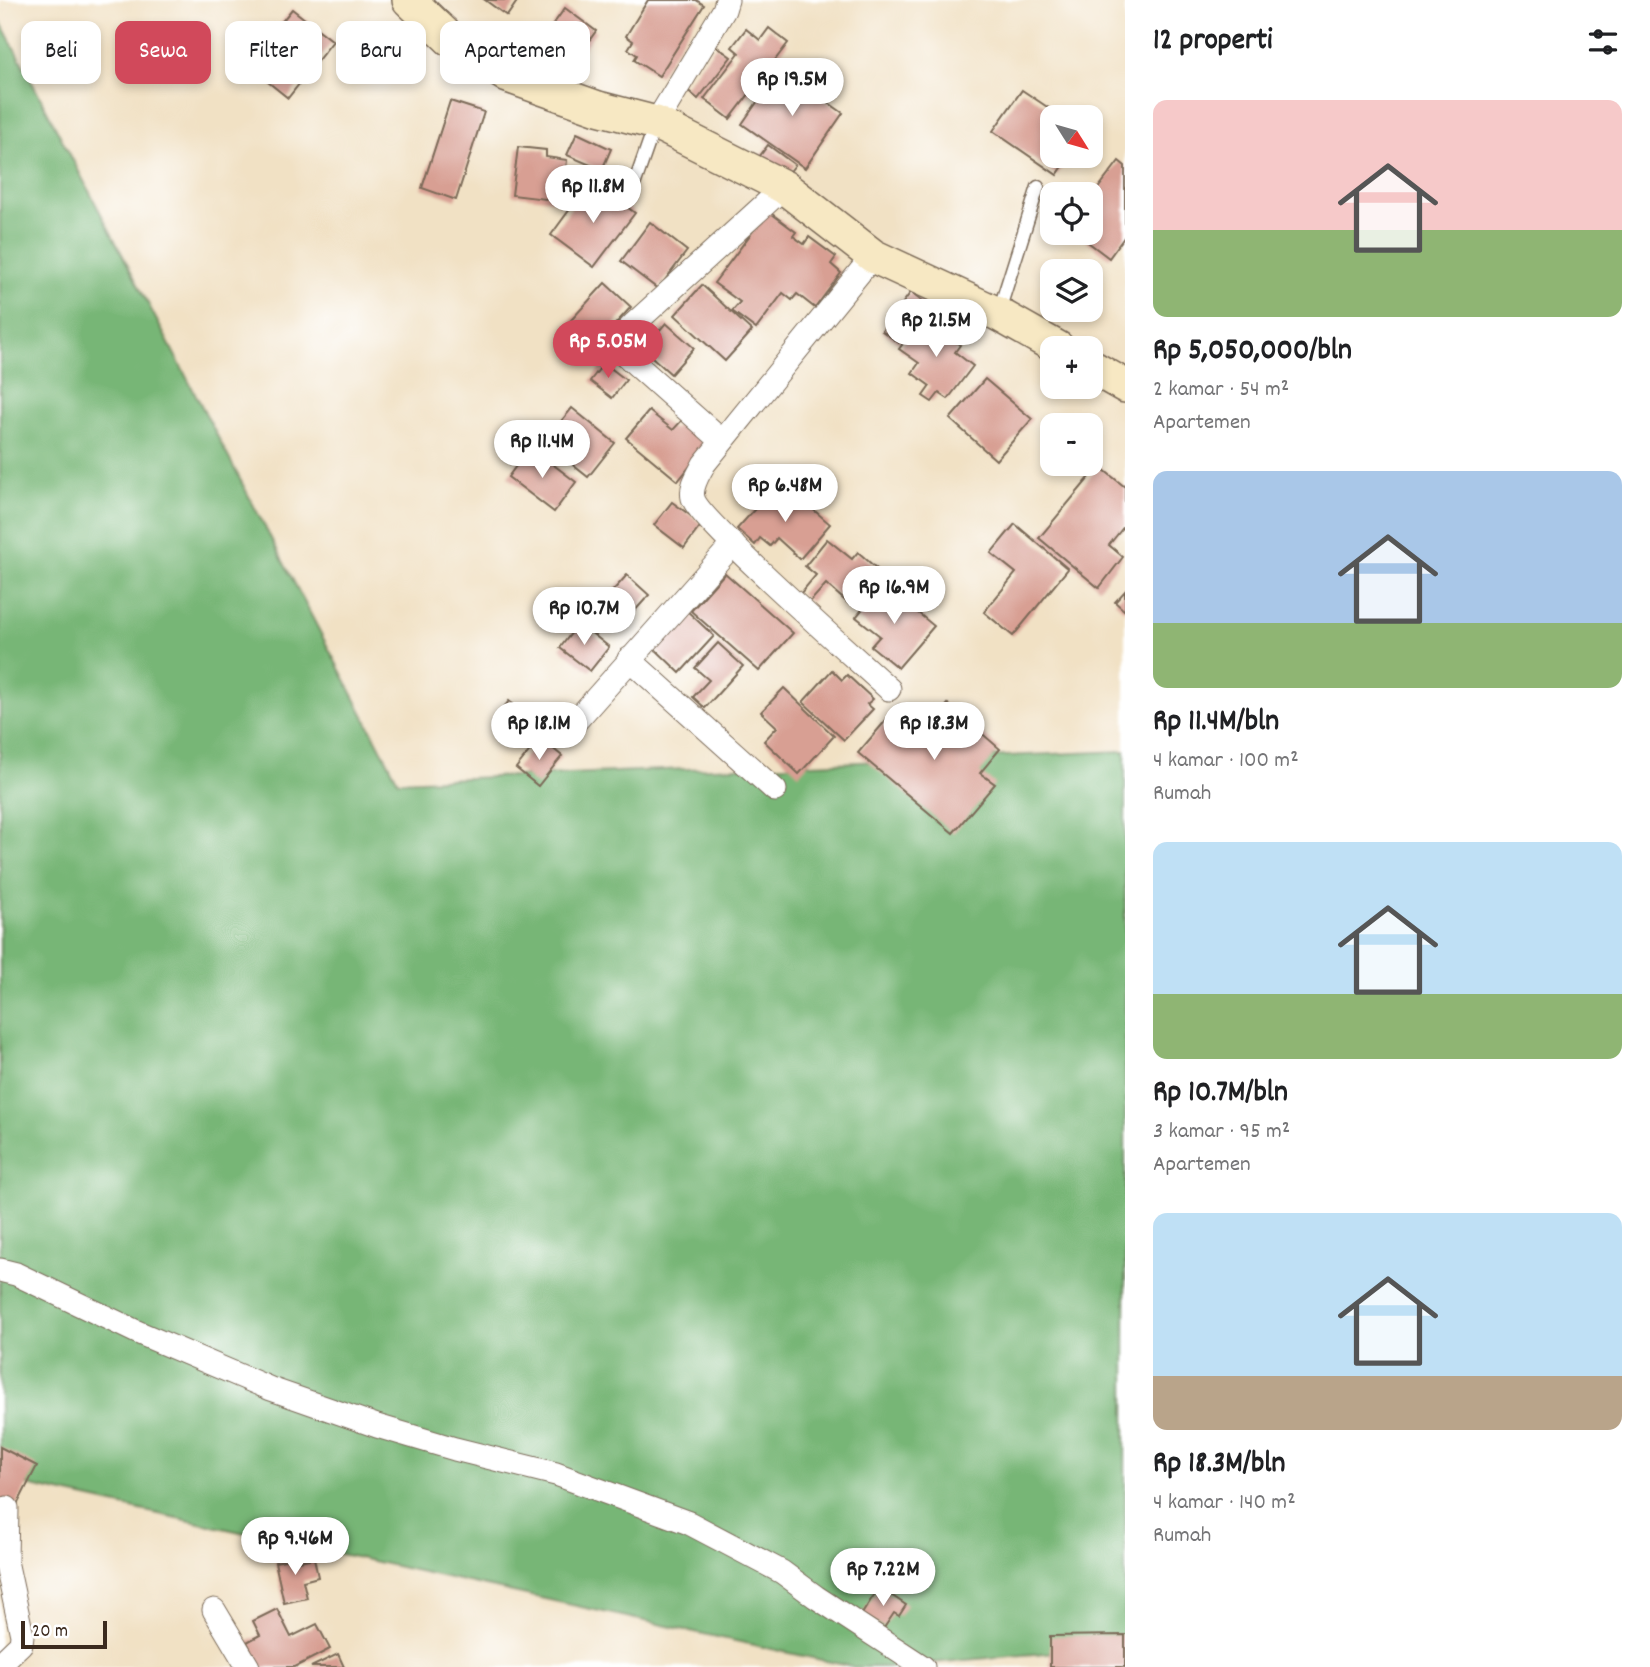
<!DOCTYPE html>
<html lang="id">
<head>
<meta charset="utf-8">
<style>
	:root { --surface:#fff; --page:#f6f6f6; --text:#202124; --muted:#757577; --accent:#d1495b }
	body { margin:0; font-family:Dekko,sans-serif; background:var(--page); color:var(--text); height:100vh; display:flex; flex-direction:column; font-size:26px; white-space:nowrap }
	* { box-sizing:border-box; margin:0 }
	p { font-size:23px; color:var(--muted) }
	.icon { flex:none; width:38px; height:38px; fill:none; stroke:currentColor; stroke-width:2; stroke-linecap:round; stroke-linejoin:round }
	.map { position:relative; flex:1; overflow:hidden }
	.side { display:flex; flex-direction:column; background:var(--surface); width:525px }
	.side>* { flex:none }
	.hud { position:absolute; left:21px; top:21px; width:665px; height:63px; display:flex; gap:14px }
	.needle { width:46px; rotate:127deg }
	.buttons { position:absolute; left:1040px; top:105px; display:grid; gap:14px }
	.buttons a { display:grid; place-items:center; width:63px; height:63px; border-radius:14px; background:var(--surface); box-shadow:0 4px 10px #0003; font-size:35px }
	.scale { position:absolute; left:21px; bottom:18px; width:86px; box-sizing:border-box; padding-left:7px; border:4px solid #3b2a1e; border-top:0; font-size:19px; line-height:24px; white-space:nowrap; color:#3b2a1e; -webkit-text-stroke:5px #fff; paint-order:stroke }
	.price { position:absolute; translate:-50% -60px; padding:0 16px; border-radius:24px; background:#fff; color:#222; font-size:23px; line-height:46px; filter:drop-shadow(0 2px 4px #0008) }
	.price::after { content:''; position:absolute; left:50%; top:42px; width:21px; height:16px; margin-left:-10px; background:inherit; clip-path:polygon(0 0,100% 0,50% 100%) }
	.price.current { background:var(--accent); color:#fff }
	ul { padding:0; list-style:none }
	li { display:grid; align-content:center; gap:14px; height:371px; padding:0 28px }
	li span { display:grid; place-items:center; height:217px; border-radius:14px; color:#555 }
	li>.icon { margin-inline-start:auto }
	span .icon { width:126px; height:126px; fill:#fffc; stroke-width:1 }
	li b { font-size:30px }
	h2 { display:flex; justify-content:space-between; align-items:center; height:84px; padding:0 28px; font-size:30px }
	.pill { padding:0 24px; border-radius:14px; background:var(--surface); box-shadow:0 4px 10px #0003; font-size:24px; line-height:63px }
	.pill.current { background:var(--accent); color:#fff }
	main { display:flex; flex:1; min-height:0 }
	.map>svg:first-child { display:block }
	.forest { fill:#77b676; stroke:#59704a; stroke-width:2 }
	.building { fill:#d89f93 }
	.lines { fill:none; stroke-linecap:round; stroke-linejoin:round }
	.lane-casing { stroke:#7b6a58; stroke-width:15 }
	.street-casing { stroke:#7b6a58; stroke-width:25 }
	.secondary-casing { stroke:#7b6a58; stroke-width:36 }
	.lane { stroke:#fff; stroke-width:12 }
	.street { stroke:#fff; stroke-width:23 }
	.secondary { stroke:#f7e8c3; stroke-width:33 }
</style>
</head>
<body>
<main>
<div class="map">
<svg width="1125" height="1667" viewBox="0 0 1125 1667">
	<rect width="100%" height="100%" fill="#fff"/>
	<filter id="ink" filterUnits="userSpaceOnUse"><feTurbulence type="fractalNoise" baseFrequency=".0143" numOctaves="2"/><feDisplacementMap in="SourceGraphic" scale="14" xChannelSelector="R" yChannelSelector="G"/><feConvolveMatrix kernelMatrix="1 2 1 2 8 2 1 2 1" color-interpolation-filters="sRGB"/></filter>
	<filter id="wash" filterUnits="userSpaceOnUse"><feTurbulence type="fractalNoise" baseFrequency=".00686" numOctaves="4" result="noise"/><feDisplacementMap in="SourceGraphic" scale="28" xChannelSelector="R" yChannelSelector="G"/><feGaussianBlur stdDeviation="1.57" result="paint"/><feColorMatrix in="noise" values="0 0 0 0 0 0 0 0 0 0 0 0 0 0 0 0 0 1.4 0 .05"/><feComposite in="paint" operator="in"/></filter>
	<g filter="url(#wash)">
		<rect width="100%" height="100%" fill="#f1e1c4"/>
		<!-- forest -->
		<path class="forest" d="M 0,21 L 398,781 L 1125,751 L 1125,1646 L 886,1667 L 853,1667 L 0,1479 Z"/>
		<g id="blocks">
			<!-- building -->
			<g class="building">
				<path d="M 485,0 L 518,0 L 507,16 Z"/>
				<path d="M 648,0 L 696,0 L 704,5 L 659,76 L 634,60 L 637,55 L 628,49 L 633,41 L 626,36 Z"/>
				<path d="M 565,8 L 596,31 L 568,70 L 537,47 Z"/>
				<path d="M 292,9 L 333,41 L 288,98 L 247,65 Z"/>
				<path d="M 769,28 L 788,43 L 730,119 L 704,99 L 739,53 L 732,47 L 746,29 L 760,40 Z"/>
				<path d="M 716,46 L 731,57 L 698,99 L 684,87 Z"/>
				<path d="M 780,69 L 843,113 L 805,168 L 742,124 Z"/>
				<path d="M 1022,90 L 1062,117 L 1052,117 L 1052,156 L 1070,156 L 1057,175 L 993,131 Z"/>
				<path d="M 450,101 L 484,112 L 456,200 L 422,188 Z"/>
				<path d="M 577,133 L 611,149 L 602,170 L 567,155 Z"/>
				<path d="M 768,145 L 795,165 L 780,184 L 754,164 Z"/>
				<path d="M 518,147 L 546,150 L 546,157 L 567,160 L 562,201 L 512,195 Z"/>
				<path d="M 1119,161 L 1125,166 L 1125,236 L 1109,258 L 1076,233 L 1090,233 L 1090,199 Z"/>
				<path d="M 587,186 L 603,198 L 607,192 L 635,213 L 594,267 L 551,235 Z"/>
				<path d="M 768,211 L 796,232 L 793,236 L 804,244 L 809,237 L 836,257 L 831,264 L 841,273 L 815,308 L 797,294 L 792,300 L 783,293 L 756,329 L 732,311 L 740,302 L 714,283 Z"/>
				<path d="M 650,222 L 687,251 L 658,289 L 621,261 Z"/>
				<path d="M 605,283 L 631,307 L 588,354 L 562,330 Z"/>
				<path d="M 702,285 L 752,331 L 725,361 L 675,315 Z"/>
				<path d="M 911,292 L 928,305 L 899,343 L 882,331 Z"/>
				<path d="M 925,314 L 945,328 L 942,332 L 960,345 L 955,352 L 973,366 L 948,399 L 939,393 L 932,402 L 923,396 L 930,386 L 912,373 L 919,363 L 899,349 Z"/>
				<path d="M 666,323 L 694,348 L 671,374 L 643,349 Z"/>
				<path d="M 604,363 L 626,380 L 612,398 L 590,381 Z"/>
				<path d="M 985,379 L 1032,419 L 996,460 L 950,419 Z"/>
				<path d="M 572,408 L 615,443 L 588,477 L 544,442 Z"/>
				<path d="M 649,411 L 673,430 L 683,419 L 710,441 L 678,481 L 626,438 Z"/>
				<path d="M 530,447 L 576,482 L 554,512 L 508,477 Z"/>
				<path d="M 1099,466 L 1125,487 L 1125,525 L 1109,545 L 1123,557 L 1099,588 L 1039,538 Z"/>
				<path d="M 787,487 L 830,524 L 800,559 L 777,538 L 770,546 L 760,538 L 755,545 L 737,529 L 762,501 L 770,507 Z"/>
				<path d="M 672,502 L 702,524 L 684,548 L 654,525 Z"/>
				<path d="M 1015,524 L 1068,569 L 1013,636 L 984,612 L 1016,573 L 991,553 Z"/>
				<path d="M 827,539 L 852,559 L 858,552 L 885,576 L 868,597 L 861,591 L 849,604 L 826,584 L 810,602 L 800,594 L 816,575 L 805,566 Z"/>
				<path d="M 725,573 L 793,633 L 759,671 L 691,611 Z"/>
				<path d="M 627,575 L 649,595 L 623,624 L 601,604 Z"/>
				<path d="M 883,584 L 934,626 L 898,668 L 871,646 L 880,636 L 856,617 Z"/>
				<path d="M 1125,591 L 1125,611 L 1115,602 Z"/>
				<path d="M 685,609 L 714,636 L 680,673 L 652,646 Z"/>
				<path d="M 579,623 L 609,647 L 590,671 L 560,648 Z"/>
				<path d="M 718,643 L 743,666 L 705,708 L 693,697 L 709,680 L 695,668 Z"/>
				<path d="M 832,670 L 842,680 L 847,675 L 873,699 L 867,704 L 873,709 L 844,740 L 803,702 Z"/>
				<path d="M 784,688 L 834,736 L 799,774 L 764,741 L 777,727 L 761,712 Z"/>
				<path d="M 509,701 L 525,714 L 508,734 L 493,721 Z"/>
				<path d="M 948,704 L 1000,749 L 980,773 L 995,784 L 953,833 L 858,753 L 899,705 L 927,729 Z"/>
				<path d="M 540,738 L 562,756 L 538,786 L 516,768 Z"/>
				<path d="M 0,1447 L 37,1466 L 16,1507 L 0,1499 Z"/>
				<path d="M 299,1557 L 299,1561 L 314,1558 L 318,1577 L 303,1581 L 307,1598 L 284,1603 L 275,1562 Z"/>
				<path d="M 879,1587 L 906,1605 L 899,1616 L 894,1613 L 884,1628 L 862,1614 Z"/>
				<path d="M 277,1609 L 291,1637 L 317,1624 L 330,1649 L 295,1667 L 260,1667 L 247,1642 L 260,1635 L 253,1621 Z"/>
				<path d="M 1125,1635 L 1125,1667 L 1050,1667 L 1050,1636 Z"/>
				<path d="M 338,1654 L 344,1667 L 311,1667 Z"/>
			</g>
		</g>
	</g>
	<g filter="url(#ink)">
		<use href="#blocks" fill-opacity="0" stroke="#7b6a58" stroke-width="2"/>
		<g class="lines">
			<defs>
				<g id="lane">
					<path d="M 633,188 L 655,125"/>
					<path d="M 998,314 L 1038,187"/>
				</g>
				<g id="street">
					<path d="M 656,123 L 724,10 L 727,0"/>
					<path d="M 873,256 L 704,464 C 699,474 690,486 693,498 C 698,520 861,663 889,689"/>
					<path d="M 722,441 L 622,352 L 619,345 L 621,337 L 635,323 L 784,187"/>
					<path d="M 629,659 L 775,790"/>
					<path d="M 575,722 L 733,544"/>
					<path d="M 0,1270 L 16,1274 L 137,1332 L 271,1389 L 377,1426 L 455,1449 L 556,1474 L 689,1523 L 782,1572 L 816,1597 L 923,1667"/>
					<path d="M 214,1610 L 248,1667"/>
					<path d="M 0,1664 L 21,1644 L 22,1635 L 6,1561 L 7,1508"/>
				</g>
				<g id="secondary">
					<path d="M 409,0 L 450,39 L 508,76 L 598,108 L 656,123 L 784,187 L 873,256 L 998,314 L 1058,348"/>
					<path d="M 1090,366 L 1125,386"/>
				</g>
			</defs>
			<!-- lane casing -->
			<use href="#lane" class="lane-casing"/>
			<!-- street casing -->
			<use href="#street" class="street-casing"/>
			<!-- secondary casing -->
			<use href="#secondary" class="secondary-casing"/>
			<!-- lane -->
			<use href="#lane" class="lane"/>
			<!-- street -->
			<use href="#street" class="street"/>
			<!-- secondary -->
			<use href="#secondary" class="secondary"/>
		</g>
	</g>
</svg>
<div class="buttons">
<a><svg class="needle" viewBox="-14 -14 28 28"><path d="M0-13l5 13h-10z" fill="#e53935"/><path d="M0 13l5-13h-10z" fill="#757577"/></svg></a>
<a><svg class="icon" aria-label="locate" viewBox="0 0 24 24"><circle cx="12" cy="12" r="6"/><path d="M12 2v4M12 18v4M2 12h4M18 12h4"/></svg></a>
<a><svg class="icon" aria-label="layers" viewBox="0 0 24 24"><path d="M12 4l9 5-9 5-9-5zM3 14l9 5 9-5"/></svg></a>
<a>+</a>
<a>−</a>
</div>
<div class="scale">20 m</div>
<b class="price" style="left:792px;top:118px">Rp 19.5M</b>
<b class="price" style="left:593px;top:225px">Rp 11.8M</b>
<b class="price" style="left:936px;top:359px">Rp 21.5M</b>
<b class="price current" style="left:608px;top:380px">Rp 5.05M</b>
<b class="price" style="left:542px;top:480px">Rp 11.4M</b>
<b class="price" style="left:785px;top:524px">Rp 6.48M</b>
<b class="price" style="left:894px;top:626px">Rp 16.9M</b>
<b class="price" style="left:584px;top:647px">Rp 10.7M</b>
<b class="price" style="left:539px;top:762px">Rp 18.1M</b>
<b class="price" style="left:934px;top:762px">Rp 18.3M</b>
<b class="price" style="left:295px;top:1577px">Rp 9.46M</b>
<b class="price" style="left:883px;top:1608px">Rp 7.22M</b>
<div class="hud">
<a class="pill">Beli</a>
<a class="pill current">Sewa</a>
<a class="pill">Filter</a>
<a class="pill">Baru</a>
<a class="pill">Apartemen</a>
</div>
</div>
<section class="side">
<h2>12 properti<svg class="icon" aria-label="filters" viewBox="0 0 24 24"><path d="M4 7h16M4 17h16"/><circle cx="9" cy="7" r="2"/><circle cx="15" cy="17" r="2"/></svg></h2>
<ul>
<li><span style="background:linear-gradient(#f6c9c9 60%,#8fb573 0)"><svg class="icon" aria-label="home" viewBox="0 0 24 24"><path d="M3 11l9-7 9 7M6 9v11h12V9"/></svg></span><div><b>Rp 5,050,000/bln</b><p>2 kamar · 54 m²</p><p>Apartemen</p></div></li>
<li><span style="background:linear-gradient(#a9c7e8 70%,#8fb573 0)"><svg class="icon" aria-label="home" viewBox="0 0 24 24"><path d="M3 11l9-7 9 7M6 9v11h12V9"/></svg></span><div><b>Rp 11.4M/bln</b><p>4 kamar · 100 m²</p><p>Rumah</p></div></li>
<li><span style="background:linear-gradient(#bfe0f5 70%,#8fb573 0)"><svg class="icon" aria-label="home" viewBox="0 0 24 24"><path d="M3 11l9-7 9 7M6 9v11h12V9"/></svg></span><div><b>Rp 10.7M/bln</b><p>3 kamar · 95 m²</p><p>Apartemen</p></div></li>
<li><span style="background:linear-gradient(#bfe0f5 75%,#b9a48a 0)"><svg class="icon" aria-label="home" viewBox="0 0 24 24"><path d="M3 11l9-7 9 7M6 9v11h12V9"/></svg></span><div><b>Rp 18.3M/bln</b><p>4 kamar · 140 m²</p><p>Rumah</p></div></li>
</ul>
</section>
</main>
</body>
</html>
